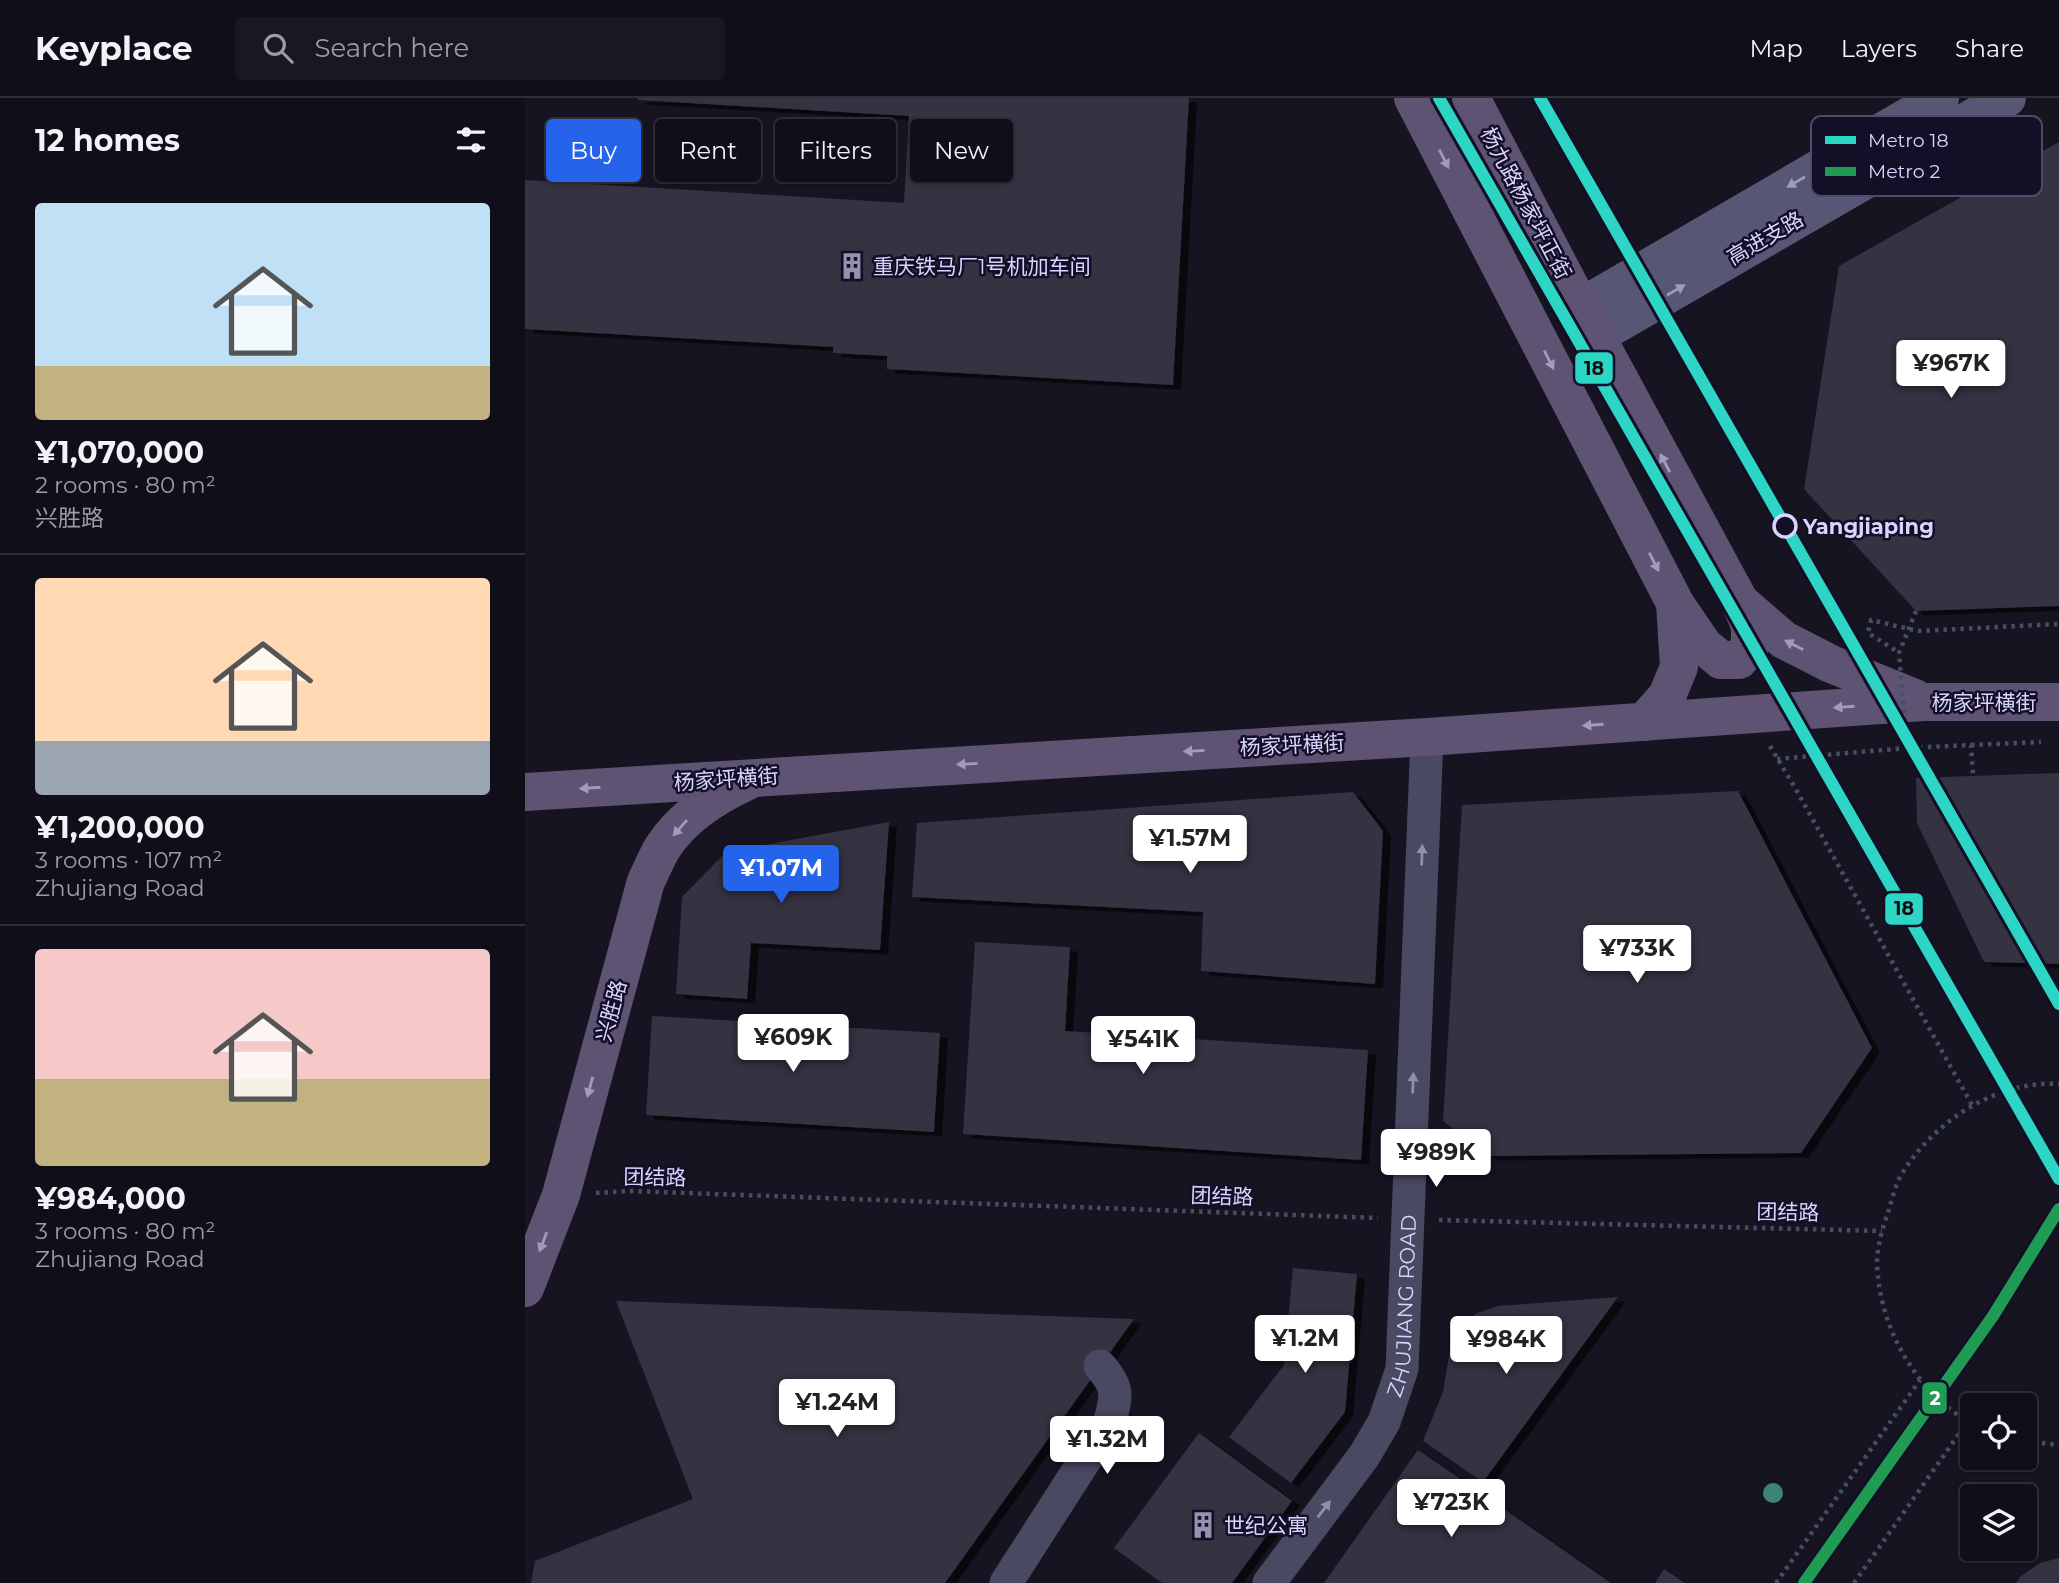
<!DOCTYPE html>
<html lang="en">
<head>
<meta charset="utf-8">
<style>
	:root { --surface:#100f19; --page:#191822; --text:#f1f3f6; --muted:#9c9ca2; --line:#302f38; --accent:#2563eb }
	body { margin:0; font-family:Montserrat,"Noto Sans SC",sans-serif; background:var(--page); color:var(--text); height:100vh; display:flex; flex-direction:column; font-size:26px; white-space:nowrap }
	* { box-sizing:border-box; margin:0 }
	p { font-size:23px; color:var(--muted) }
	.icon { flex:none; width:38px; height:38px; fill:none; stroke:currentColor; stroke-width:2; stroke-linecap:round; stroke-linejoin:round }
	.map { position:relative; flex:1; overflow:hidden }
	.details { display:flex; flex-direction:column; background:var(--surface); width:525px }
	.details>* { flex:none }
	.hud { position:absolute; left:21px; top:21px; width:665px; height:63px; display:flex; gap:14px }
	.controls { position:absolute; left:1435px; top:1295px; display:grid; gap:14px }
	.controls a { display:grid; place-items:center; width:77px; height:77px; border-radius:7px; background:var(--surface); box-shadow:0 2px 5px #0004,0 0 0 2px var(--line); font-size:35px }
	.price { position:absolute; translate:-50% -60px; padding:0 16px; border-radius:7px; background:#fff; color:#222; font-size:23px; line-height:46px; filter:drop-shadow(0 2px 4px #0008) }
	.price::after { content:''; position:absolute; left:50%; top:42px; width:21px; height:16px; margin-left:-10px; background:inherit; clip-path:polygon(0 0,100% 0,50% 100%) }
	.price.current { background:var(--accent); color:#fff }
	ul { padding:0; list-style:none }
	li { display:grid; align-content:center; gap:14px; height:371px; padding:0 35px }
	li+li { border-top:2px solid var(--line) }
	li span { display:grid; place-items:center; height:217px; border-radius:7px; color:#555 }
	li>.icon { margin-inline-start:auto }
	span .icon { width:126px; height:126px; fill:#fffc; stroke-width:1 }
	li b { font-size:30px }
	h2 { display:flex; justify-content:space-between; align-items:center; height:84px; padding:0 35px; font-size:30px }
	.tag { padding:0 24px; border-radius:7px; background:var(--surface); box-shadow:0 2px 5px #0004,0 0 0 2px var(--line); font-size:24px; line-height:63px }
	.tag.current { background:var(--accent); color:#fff }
	header { display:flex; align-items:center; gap:42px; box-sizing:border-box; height:98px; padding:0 35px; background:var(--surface); border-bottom:2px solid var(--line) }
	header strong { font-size:33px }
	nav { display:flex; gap:38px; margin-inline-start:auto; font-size:24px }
	.search { width:490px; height:63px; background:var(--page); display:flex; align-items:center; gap:18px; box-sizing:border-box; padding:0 24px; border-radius:7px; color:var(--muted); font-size:26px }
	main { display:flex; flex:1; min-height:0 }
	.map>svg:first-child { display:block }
	.building { fill:#343243; filter:url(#shadow) }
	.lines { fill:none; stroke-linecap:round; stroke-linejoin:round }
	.path { stroke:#44505f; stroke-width:4.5; stroke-dasharray:3.5 5; stroke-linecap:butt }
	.street { stroke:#4a4962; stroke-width:33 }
	.secondary { stroke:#575674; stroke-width:38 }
	.primary { stroke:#5e5373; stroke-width:38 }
	.path-bridge { stroke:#44505f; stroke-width:4.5; stroke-dasharray:3.5 5; stroke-linecap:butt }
	.metro-1-casing { stroke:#130f26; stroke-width:18 }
	.metro-2-casing { stroke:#130f26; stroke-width:18 }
	.metro-1 { stroke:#2cd5c4; stroke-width:12 }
	.metro-2 { stroke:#209b54; stroke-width:12 }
	.tree { fill:#3e8478 }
	.oneway { fill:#a29ac0 }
	.oneway2 { fill:#9e9bc0 }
	.oneway3 { fill:#928eb0 }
	.stop-dot { fill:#130f26; stroke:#d9d4ff; stroke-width:3.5 }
	.labels { text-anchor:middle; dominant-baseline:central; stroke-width:5; stroke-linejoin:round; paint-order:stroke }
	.street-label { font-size:21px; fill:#d9d4ff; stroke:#130f26 }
	.poi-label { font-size:21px; fill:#d9d4ff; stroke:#130f26; text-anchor:start }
	.stop-label { font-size:21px; font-weight:bold; fill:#d9d4ff; stroke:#130f26; text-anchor:start }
	.key { fill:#130f26; stroke:#4e4a67; stroke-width:2 }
	.key-label { font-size:19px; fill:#d9d4ff }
	.line-badge { stroke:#130f26; stroke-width:2.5 }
	.badge-label { font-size:19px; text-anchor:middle; font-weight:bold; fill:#fff }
	.pale-badge-label { font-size:19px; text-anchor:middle; font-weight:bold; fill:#111 }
</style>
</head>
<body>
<header>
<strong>Keyplace</strong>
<div class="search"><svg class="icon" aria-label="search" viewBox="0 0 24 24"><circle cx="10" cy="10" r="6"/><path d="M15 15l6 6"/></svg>Search here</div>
<nav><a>Map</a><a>Layers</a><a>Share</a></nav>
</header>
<main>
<section class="details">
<h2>12 homes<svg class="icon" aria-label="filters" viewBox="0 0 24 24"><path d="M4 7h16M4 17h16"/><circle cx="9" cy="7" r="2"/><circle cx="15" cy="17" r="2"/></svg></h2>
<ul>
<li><span style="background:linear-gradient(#bfe0f5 75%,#c2b280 0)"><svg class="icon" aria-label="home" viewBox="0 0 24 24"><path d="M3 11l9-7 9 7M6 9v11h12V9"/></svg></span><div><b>¥1,070,000</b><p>2 rooms · 80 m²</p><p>兴胜路</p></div></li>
<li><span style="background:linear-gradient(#ffd9b3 75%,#9aa5b1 0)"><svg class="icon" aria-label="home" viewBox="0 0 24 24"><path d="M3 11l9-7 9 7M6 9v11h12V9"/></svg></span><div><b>¥1,200,000</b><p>3 rooms · 107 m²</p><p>Zhujiang Road</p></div></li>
<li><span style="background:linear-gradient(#f6c9c9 60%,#c2b280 0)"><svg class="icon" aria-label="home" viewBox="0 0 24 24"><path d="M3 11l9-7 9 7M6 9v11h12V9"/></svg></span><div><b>¥984,000</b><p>3 rooms · 80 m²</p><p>Zhujiang Road</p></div></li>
</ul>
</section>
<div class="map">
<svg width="1534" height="1485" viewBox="0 0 1534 1485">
	<defs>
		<filter id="shadow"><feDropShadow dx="8" dy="4.5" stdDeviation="0" flood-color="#0009"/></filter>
	</defs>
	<rect width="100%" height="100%" fill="#161421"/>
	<!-- building -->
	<g class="building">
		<path d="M 113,0 L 664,0 L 648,287 L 362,271 L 362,258 L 308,255 L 308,249 L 0,231 L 0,82 L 379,105 L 384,18 L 113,2 Z"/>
		<path d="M 1534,44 L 1534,508 L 1391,513 L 1279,391 L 1314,168 Z"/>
		<path d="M 1534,675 L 1534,866 L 1459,864 L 1392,725 L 1391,680 Z"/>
		<path d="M 1213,693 L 1347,950 L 1276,1055 L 965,1058 L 918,1023 L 937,707 Z"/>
		<path d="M 828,694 L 858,733 L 850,886 L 676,873 L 678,814 L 387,799 L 392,725 Z"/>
		<path d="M 364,724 L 355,852 L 226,845 L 222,901 L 151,896 L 157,799 L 201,754 Z"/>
		<path d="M 450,844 L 545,849 L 540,933 L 843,952 L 836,1062 L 438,1036 Z"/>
		<path d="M 127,918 L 415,935 L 409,1034 L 121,1017 Z"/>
		<path d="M 768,1170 L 832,1176 L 820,1314 L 766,1385 L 704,1339 L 759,1267 Z"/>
		<path d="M 1093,1199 L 958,1384 L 898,1343 L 918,1294 L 926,1246 L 937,1226 L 952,1215 L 973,1208 Z"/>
		<path d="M 91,1203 L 609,1221 L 420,1485 L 6,1485 L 10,1463 L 168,1401 Z"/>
		<path d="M 674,1335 L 767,1403 L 707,1485 L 637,1485 L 589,1450 Z"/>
		<path d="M 893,1352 L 953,1393 L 1086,1485 L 799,1485 Z"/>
		<path d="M 1534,1460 L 1534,1485 L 1491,1485 L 1495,1479 L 1515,1465 Z"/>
		<path d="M 1139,1471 L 1160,1485 L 1130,1485 Z"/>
	</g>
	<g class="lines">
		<!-- path -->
		<g class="path">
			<path d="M 1370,552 L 1343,535 L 1346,522 L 1393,533 L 1534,526"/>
			<path d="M 1446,647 L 1516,644"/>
			<path d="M 1245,648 L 1269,688 L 1447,1007"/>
			<path d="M 1252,661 L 1382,650"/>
			<path d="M 71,1095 L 106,1093 L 853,1120"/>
			<path d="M 914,1122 L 1357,1133"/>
			<path d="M 1447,1325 C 1422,1313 1400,1290 1385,1267 C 1365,1237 1354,1203 1352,1167 C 1352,1149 1357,1131 1363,1115 C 1367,1102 1370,1086 1378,1074 C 1410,1023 1472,982 1534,986"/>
			<path d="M 1500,1343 L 1534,1347"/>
			<path d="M 1251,1485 L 1395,1282"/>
			<path d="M 1329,1485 L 1443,1323"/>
		</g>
		<!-- street -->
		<g class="street">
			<path d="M 481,1485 L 585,1323 C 592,1296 594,1290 575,1268"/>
			<path id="s1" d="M 744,1485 L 839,1358 L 859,1324 L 877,1271 L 902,639"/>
		</g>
		<!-- secondary -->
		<g class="secondary">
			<path d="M 1056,209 L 1415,0"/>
			<path d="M 1071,238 L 1482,0"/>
		</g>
		<!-- primary -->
		<g class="primary">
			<path d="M 888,0 L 1150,505 L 1154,569 L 1142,598 L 1119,624"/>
			<path d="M 946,0 L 1063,223 L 1215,504 L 1259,542 L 1306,566 L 1390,600"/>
			<path d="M 1151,507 L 1179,548 L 1196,562 L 1214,562 L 1225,548 L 1225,528 L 1215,504"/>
			<path d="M 0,694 L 902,639 L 1399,604 L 1534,604"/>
			<path d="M 0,1190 L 36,1097 L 121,783 C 127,772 131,760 138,749 C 158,718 190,698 223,683"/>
		</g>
		<!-- path-bridge -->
		<path class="path-bridge" d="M 1391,513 L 1374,555 L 1382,650 L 1446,647 L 1448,677"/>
		<defs>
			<g id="metro-1">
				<path d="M 914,0 L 1534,1081"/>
				<path d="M 1015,0 L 1534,906"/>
			</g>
			<path id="metro-2" d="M 1279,1485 L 1468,1218 L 1534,1111"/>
		</defs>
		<!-- metro-1 casing -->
		<use href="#metro-1" class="metro-1-casing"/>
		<!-- metro-2 casing -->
		<use href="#metro-2" class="metro-2-casing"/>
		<!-- metro-1 -->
		<use href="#metro-1" class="metro-1"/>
		<!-- metro-2 -->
		<use href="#metro-2" class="metro-2"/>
	</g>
	<!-- trees -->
	<circle class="tree" cx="1248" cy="1395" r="10"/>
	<!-- one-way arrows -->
	<defs><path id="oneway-solid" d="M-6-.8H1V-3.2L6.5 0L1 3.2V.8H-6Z" transform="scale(1.75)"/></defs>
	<g class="oneway">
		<use href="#oneway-solid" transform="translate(919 61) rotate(63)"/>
		<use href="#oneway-solid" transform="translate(1024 262) rotate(63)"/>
		<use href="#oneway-solid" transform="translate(1140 365) rotate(-118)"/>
		<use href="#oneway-solid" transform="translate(1129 464) rotate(63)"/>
		<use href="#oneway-solid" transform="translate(1269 547) rotate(-153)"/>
		<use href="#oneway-solid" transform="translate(1319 609) rotate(176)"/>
		<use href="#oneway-solid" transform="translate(1068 627) rotate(176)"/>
		<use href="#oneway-solid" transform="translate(669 653) rotate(177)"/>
		<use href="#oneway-solid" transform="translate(442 666) rotate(177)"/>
		<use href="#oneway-solid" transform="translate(65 690) rotate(176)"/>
		<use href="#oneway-solid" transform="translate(155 730) rotate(131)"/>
		<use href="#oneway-solid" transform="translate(65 989) rotate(105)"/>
		<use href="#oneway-solid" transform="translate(18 1144) rotate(111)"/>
	</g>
	<g class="oneway2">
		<use href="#oneway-solid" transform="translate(1271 84) rotate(150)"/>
		<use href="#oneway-solid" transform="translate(1151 192) rotate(-30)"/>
	</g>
	<g class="oneway3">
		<use href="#oneway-solid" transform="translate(897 757) rotate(-88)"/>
		<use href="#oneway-solid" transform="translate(888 985) rotate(-88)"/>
		<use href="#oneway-solid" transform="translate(799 1411) rotate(-53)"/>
	</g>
	<!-- icons -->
	<defs>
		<symbol id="building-bare" viewBox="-9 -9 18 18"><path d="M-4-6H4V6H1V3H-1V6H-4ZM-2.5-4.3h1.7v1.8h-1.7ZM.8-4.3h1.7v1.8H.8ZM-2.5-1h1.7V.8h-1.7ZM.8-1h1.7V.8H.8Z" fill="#9591b1" stroke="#130f26" stroke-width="2.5" paint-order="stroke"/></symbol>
	</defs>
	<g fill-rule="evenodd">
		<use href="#building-bare" x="308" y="149" width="38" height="38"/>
		<use href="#building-bare" x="659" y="1408" width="38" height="38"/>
	</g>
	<!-- markers -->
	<circle class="stop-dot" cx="1260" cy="428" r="11"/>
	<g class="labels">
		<!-- street labels -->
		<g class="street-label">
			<text transform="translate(1001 105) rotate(62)">杨九路杨家坪正街</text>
			<text transform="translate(1240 140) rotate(-30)">高进支路</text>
			<text x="1459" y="604">杨家坪横街</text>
			<text transform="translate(767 647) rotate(-3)">杨家坪横街</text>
			<text transform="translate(201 681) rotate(-4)">杨家坪横街</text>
			<text transform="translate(86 913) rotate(-75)">兴胜路</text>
			<text transform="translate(130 1079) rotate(1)">团结路</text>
			<text transform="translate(697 1098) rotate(2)">团结路</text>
			<text transform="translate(1263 1114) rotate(1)">团结路</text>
			<text stroke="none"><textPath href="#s1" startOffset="317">ZHUJIANG ROAD</textPath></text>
		</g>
		<!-- poi labels -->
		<g class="poi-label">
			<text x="348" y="168">重庆铁马厂1号机加车间</text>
			<text x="699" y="1427">世纪公寓</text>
		</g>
		<!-- stop labels -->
		<g class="stop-label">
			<text x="1278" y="428">Yangjiaping</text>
		</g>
	</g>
	<!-- legend -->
	<rect x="1286" y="18" width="231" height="80" rx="10" class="key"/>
	<rect x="1300" y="38" width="31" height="8" fill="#2cd5c4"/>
	<rect x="1300" y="69" width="31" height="9" fill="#209b54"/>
	<g class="key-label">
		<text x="1343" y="49">Metro 18</text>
		<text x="1343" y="80">Metro 2</text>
	</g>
	<g class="line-badge">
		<rect x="1049" y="253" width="40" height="34" rx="7" fill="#2cd5c4"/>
		<rect x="1359" y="794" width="40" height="34" rx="7" fill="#2cd5c4"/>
		<rect x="1396" y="1283" width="27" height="34" rx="7" fill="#209b54"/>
	</g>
	<g class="badge-label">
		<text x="1410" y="1307">2</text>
	</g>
	<g class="pale-badge-label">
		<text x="1069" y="277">18</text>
		<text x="1379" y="817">18</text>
	</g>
</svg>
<div class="controls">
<a><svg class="icon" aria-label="locate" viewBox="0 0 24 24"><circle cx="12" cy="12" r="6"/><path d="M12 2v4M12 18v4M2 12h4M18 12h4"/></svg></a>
<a><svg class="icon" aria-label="layers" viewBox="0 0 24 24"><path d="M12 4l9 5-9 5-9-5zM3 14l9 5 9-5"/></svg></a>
</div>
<b class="price" style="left:1426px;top:302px">¥967K</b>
<b class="price" style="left:665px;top:777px">¥1.57M</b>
<b class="price current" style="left:256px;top:807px">¥1.07M</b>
<b class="price" style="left:1112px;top:887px">¥733K</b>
<b class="price" style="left:268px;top:976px">¥609K</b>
<b class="price" style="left:618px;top:978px">¥541K</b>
<b class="price" style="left:911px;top:1091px">¥989K</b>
<b class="price" style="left:780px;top:1277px">¥1.2M</b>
<b class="price" style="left:981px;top:1278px">¥984K</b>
<b class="price" style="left:312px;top:1341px">¥1.24M</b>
<b class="price" style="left:582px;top:1378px">¥1.32M</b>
<b class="price" style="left:926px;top:1441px">¥723K</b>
<div class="hud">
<a class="tag current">Buy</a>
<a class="tag">Rent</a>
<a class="tag">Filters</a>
<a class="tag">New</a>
</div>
</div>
</main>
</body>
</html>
